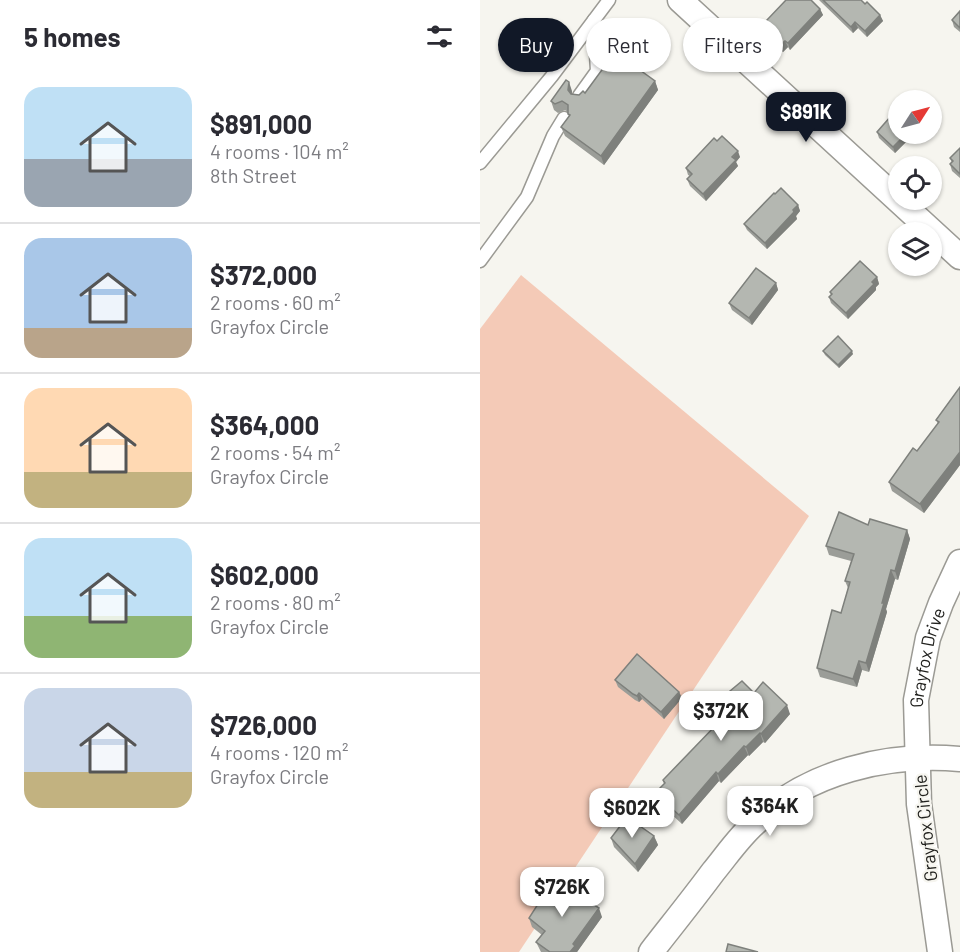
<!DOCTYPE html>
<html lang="en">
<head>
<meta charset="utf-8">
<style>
	:root { --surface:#fff; --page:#f7f7f7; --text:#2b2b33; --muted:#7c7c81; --line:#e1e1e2; --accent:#111827 }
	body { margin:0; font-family:Barlow,sans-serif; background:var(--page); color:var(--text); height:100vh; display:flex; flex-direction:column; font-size:22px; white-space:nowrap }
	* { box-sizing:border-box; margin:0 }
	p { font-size:20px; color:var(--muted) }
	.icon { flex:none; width:33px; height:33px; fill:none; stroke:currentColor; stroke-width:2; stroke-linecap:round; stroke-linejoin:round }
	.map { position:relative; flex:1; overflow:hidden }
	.sheet { display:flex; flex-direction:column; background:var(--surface); width:480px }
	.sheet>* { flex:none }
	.hud { position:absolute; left:18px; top:18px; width:372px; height:54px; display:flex; gap:12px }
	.needle { width:39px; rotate:54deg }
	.fabs { position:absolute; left:408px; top:90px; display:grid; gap:12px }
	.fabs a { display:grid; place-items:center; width:54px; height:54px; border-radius:50%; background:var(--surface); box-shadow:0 2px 4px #0004; font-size:30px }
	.price { position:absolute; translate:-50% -51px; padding:0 14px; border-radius:12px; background:#fff; color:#222; font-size:20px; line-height:39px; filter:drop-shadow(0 2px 3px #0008) }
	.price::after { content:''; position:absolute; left:50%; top:36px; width:18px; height:14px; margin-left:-9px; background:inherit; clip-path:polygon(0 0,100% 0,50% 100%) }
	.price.on { background:var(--accent); color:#fff }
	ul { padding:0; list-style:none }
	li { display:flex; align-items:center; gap:18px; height:150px; padding:0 24px }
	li+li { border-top:2px solid var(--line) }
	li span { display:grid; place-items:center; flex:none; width:168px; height:120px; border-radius:18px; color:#555 }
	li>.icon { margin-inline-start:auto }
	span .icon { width:72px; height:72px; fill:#fffc; stroke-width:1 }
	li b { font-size:26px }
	h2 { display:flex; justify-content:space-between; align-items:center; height:72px; padding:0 24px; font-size:26px }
	.tag { padding:0 21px; border-radius:27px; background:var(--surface); box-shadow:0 2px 4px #0004; font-size:21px; line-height:54px }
	.tag.on { background:var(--accent); color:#fff }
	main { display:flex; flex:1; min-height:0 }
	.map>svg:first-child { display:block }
	.green { fill:#f4cab7 }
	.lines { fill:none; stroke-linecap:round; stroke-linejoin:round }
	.lane-casing { stroke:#9b9a94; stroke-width:15 }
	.street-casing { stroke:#9b9a94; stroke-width:27 }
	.lane { stroke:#fff; stroke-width:12 }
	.street { stroke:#fff; stroke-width:24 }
	.wall { fill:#9b9d98 }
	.shaded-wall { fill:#7e807c }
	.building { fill:#b4b7b1; stroke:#7e807c; stroke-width:1.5 }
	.labels { text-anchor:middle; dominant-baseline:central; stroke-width:4.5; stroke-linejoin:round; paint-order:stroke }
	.street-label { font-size:18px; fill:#21211e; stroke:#f6f5ef }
</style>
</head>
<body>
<main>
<section class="sheet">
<h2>5 homes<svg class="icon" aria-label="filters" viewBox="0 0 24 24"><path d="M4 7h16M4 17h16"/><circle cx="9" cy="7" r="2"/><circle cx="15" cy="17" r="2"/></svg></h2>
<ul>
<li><span style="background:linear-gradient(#bfe0f5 60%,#9aa5b1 0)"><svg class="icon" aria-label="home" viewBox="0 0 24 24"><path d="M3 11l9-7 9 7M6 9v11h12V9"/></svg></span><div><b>$891,000</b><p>4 rooms · 104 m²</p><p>8th Street</p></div></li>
<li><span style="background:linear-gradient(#a9c7e8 75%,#b9a48a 0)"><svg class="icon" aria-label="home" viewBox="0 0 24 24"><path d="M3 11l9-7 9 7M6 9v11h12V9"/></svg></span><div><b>$372,000</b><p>2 rooms · 60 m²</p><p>Grayfox Circle</p></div></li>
<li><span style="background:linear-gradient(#ffd9b3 70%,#c2b280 0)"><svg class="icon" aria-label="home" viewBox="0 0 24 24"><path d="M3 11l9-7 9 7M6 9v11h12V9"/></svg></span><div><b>$364,000</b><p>2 rooms · 54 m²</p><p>Grayfox Circle</p></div></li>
<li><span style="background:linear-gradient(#bfe0f5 65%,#8fb573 0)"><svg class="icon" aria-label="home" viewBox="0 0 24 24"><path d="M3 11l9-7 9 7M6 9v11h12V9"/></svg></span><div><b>$602,000</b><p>2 rooms · 80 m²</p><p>Grayfox Circle</p></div></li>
<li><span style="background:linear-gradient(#c9d6e8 70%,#c2b280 0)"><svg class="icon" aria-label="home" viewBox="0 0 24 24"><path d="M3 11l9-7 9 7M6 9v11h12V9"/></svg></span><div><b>$726,000</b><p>4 rooms · 120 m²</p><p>Grayfox Circle</p></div></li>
</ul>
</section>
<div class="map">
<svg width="480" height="952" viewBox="0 0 480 952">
	<rect width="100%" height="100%" fill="#f6f5ef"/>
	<!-- green -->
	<path class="green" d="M 41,275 L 329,516 L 39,952 L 0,952 L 0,329 Z"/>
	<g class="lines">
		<defs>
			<g id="lane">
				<path d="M 99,96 L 117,71 L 114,20"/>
				<path d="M 0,163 L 72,76 L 129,0"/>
				<path d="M 0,261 L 47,197 L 73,136 L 84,118"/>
			</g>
			<g id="street">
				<path d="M 200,0 L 480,257"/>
				<path d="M 171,952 C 192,925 213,899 233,872 C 247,855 259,837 275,823 C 328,771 408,753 480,759"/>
				<path id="s1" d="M 460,952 L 439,804 L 436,700 L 448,638 L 461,603 L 480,562"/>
			</g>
		</defs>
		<!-- lane casing -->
		<use href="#lane" class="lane-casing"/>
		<!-- street casing -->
		<use href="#street" class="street-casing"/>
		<!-- lane -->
		<use href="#lane" class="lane"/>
		<!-- street -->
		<use href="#street" class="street"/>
	</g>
	<!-- wall -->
	<g class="wall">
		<path d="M 339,0 L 381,0 L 400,15 L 403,21 L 387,37 L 378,28 L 373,33 Z"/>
		<path d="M 340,9 L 343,15 L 310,50 L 308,47 L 303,52 L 286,36 L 283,29 L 287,26 L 285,22 Z"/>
		<path d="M 480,11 L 480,32 L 474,27 L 472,20 Z"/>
		<path d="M 175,81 L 178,90 L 124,165 L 85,136 L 81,127 L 89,117 L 88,112 L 85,110 L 78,113 L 74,110 L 71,101 L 92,91 L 92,94 L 99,95 Z"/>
		<path d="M 397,132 L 418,134 L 434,134 L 415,153 L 399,138 Z"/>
		<path d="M 237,141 L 260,157 L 256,162 L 258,166 L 226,201 L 210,186 L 207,179 L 210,176 L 208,175 L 206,168 Z"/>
		<path d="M 480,148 L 480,178 L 472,171 L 470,164 L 472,163 L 470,158 Z"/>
		<path d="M 318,205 L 320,211 L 316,216 L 317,219 L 287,249 L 267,230 L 264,224 Z"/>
		<path d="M 397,277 L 399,284 L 396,287 L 396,290 L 368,319 L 351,303 L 349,297 L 351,295 L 350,292 Z"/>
		<path d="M 296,283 L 298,290 L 272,325 L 252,310 L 249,303 Z"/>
		<path d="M 343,351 L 373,354 L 359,368 L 345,355 Z"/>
		<path d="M 480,387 L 480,465 L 444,513 L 412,491 L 409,482 L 437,451 L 458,424 L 456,420 Z"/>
		<path d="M 388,525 L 427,530 L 430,539 L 418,580 L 415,579 L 406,609 L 407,612 L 389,672 L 382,670 L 377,687 L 340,677 L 337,668 L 361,613 L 368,588 L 365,581 L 371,561 L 349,555 L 346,546 Z"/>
		<path d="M 135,680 L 199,692 L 202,698 L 184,719 L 162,699 L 159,702 L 155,700 L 138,687 Z"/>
		<path d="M 274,693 L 310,714 L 285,743 L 283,742 L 269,756 L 268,755 L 241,783 L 239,781 L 202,824 L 178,802 L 175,793 L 184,784 L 183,780 L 235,726 L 230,720 L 226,711 Z"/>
		<path d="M 174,836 L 178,845 L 158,872 L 134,847 L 131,838 Z"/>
		<path d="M 122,917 L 97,952 L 61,952 L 56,942 L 62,935 L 52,927 L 49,918 Z"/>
	</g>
	<!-- shaded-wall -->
	<g class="shaded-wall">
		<path d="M 340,9 L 343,15 L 310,50 L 308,43 Z"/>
		<path d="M 400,15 L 403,21 L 387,37 L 385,31 Z"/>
		<path d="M 375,22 L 378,28 L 373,33 L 371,27 Z"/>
		<path d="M 305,41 L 308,47 L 303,52 L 300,45 Z"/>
		<path d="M 175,81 L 178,90 L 124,165 L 121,156 Z"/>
		<path d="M 89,82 L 92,91 L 91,99 L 88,90 Z"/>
		<path d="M 426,134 L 434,134 L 415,153 L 413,147 Z"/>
		<path d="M 258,151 L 260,157 L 256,162 L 258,166 L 226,201 L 223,194 Z"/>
		<path d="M 318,205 L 320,211 L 316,216 L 317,219 L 287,249 L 285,243 Z"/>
		<path d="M 397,277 L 399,284 L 396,287 L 396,290 L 368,319 L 366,313 Z"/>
		<path d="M 296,283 L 298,290 L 272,325 L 269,318 Z"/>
		<path d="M 372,351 L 373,354 L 359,368 L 358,365 Z"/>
		<path d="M 480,452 L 480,465 L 444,513 L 440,504 Z"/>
		<path d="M 427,530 L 430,539 L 418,580 L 415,571 Z"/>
		<path d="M 411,570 L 415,579 L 406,609 L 407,612 L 389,672 L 386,663 Z"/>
		<path d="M 379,661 L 382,670 L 377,687 L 373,679 Z"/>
		<path d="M 199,692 L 202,698 L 184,719 L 181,712 Z"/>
		<path d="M 159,693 L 162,699 L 159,702 L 157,696 Z"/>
		<path d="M 307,705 L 310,714 L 285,743 L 281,734 Z"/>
		<path d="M 280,733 L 283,742 L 269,756 L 266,747 Z"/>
		<path d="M 264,746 L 268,755 L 241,783 L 238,774 Z"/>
		<path d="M 236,772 L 239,781 L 202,824 L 199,815 Z"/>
		<path d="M 174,836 L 178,845 L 158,872 L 155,864 Z"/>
		<path d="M 119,908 L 122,917 L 97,952 L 90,952 L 93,944 Z"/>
	</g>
	<!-- building -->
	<g class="building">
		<path d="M 306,0 L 331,0 L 340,9 L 308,43 L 305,41 L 300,45 L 283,29 L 288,24 L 285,22 Z"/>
		<path d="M 343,0 L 381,0 L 385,4 L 387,2 L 400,15 L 385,31 L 375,22 L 371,27 Z"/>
		<path d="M 480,11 L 480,28 L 472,20 Z"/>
		<path d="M 135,52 L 175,81 L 121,156 L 81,127 L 90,115 L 88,114 L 88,105 L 82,101 L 75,104 L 71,101 L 86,80 L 89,82 L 88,90 L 91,94 L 99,95 L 103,91 L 105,93 Z"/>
		<path d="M 433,93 L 441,100 L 426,100 Z"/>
		<path d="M 418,108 L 418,134 L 426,134 L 413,147 L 397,132 Z"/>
		<path d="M 242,136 L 258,151 L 252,157 L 256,160 L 223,194 L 207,179 L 212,174 L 206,168 L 234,138 L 237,141 Z"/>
		<path d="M 480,148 L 480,174 L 470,164 L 473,161 L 470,158 Z"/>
		<path d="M 301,188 L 318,205 L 313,210 L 314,212 L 285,243 L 264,224 L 294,193 L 295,194 Z"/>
		<path d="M 380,261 L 397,277 L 392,282 L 394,284 L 366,313 L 349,297 L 352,294 L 350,292 Z"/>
		<path d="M 276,268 L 296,283 L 269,318 L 249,303 Z"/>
		<path d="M 358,336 L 372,351 L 358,365 L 343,351 Z"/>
		<path d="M 480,387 L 480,452 L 440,504 L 409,482 L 433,448 L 437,451 L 459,422 L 456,420 Z"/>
		<path d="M 359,512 L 388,525 L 390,519 L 427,530 L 415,571 L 411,570 L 402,603 L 404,603 L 386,663 L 379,661 L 373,679 L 337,668 L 352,610 L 361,613 L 370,582 L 365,581 L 374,554 L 346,546 Z"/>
		<path d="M 157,654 L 199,692 L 181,712 L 159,693 L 157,696 L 153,694 L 135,680 Z"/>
		<path d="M 262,681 L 274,693 L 283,682 L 307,705 L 281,734 L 280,733 L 266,747 L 264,746 L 238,774 L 236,772 L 199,815 L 175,793 L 185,783 L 183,780 L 237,724 L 226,711 Z"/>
		<path d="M 147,817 L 174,836 L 155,864 L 131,838 Z"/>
		<path d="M 74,879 L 119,908 L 93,944 L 95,946 L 90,952 L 70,952 L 56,942 L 65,931 L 49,918 Z"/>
		<path d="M 248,944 L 278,952 L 246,952 Z"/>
	</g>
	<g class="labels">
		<!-- street labels -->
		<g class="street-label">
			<text stroke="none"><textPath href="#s1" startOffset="297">Grayfox Drive</textPath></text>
			<text transform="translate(445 828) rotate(-96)">Grayfox Circle</text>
		</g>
	</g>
</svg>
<div class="fabs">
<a><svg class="needle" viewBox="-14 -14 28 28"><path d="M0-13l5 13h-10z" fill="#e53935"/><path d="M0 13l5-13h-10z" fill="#7c7c81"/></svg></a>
<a><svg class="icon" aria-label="locate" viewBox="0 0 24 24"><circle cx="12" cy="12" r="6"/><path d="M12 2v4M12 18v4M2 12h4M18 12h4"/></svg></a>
<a><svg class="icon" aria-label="layers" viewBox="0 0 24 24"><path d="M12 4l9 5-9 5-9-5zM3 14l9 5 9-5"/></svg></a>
</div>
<b class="price on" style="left:326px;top:143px">$891K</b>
<b class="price" style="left:241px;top:742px">$372K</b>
<b class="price" style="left:290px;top:837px">$364K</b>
<b class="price" style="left:152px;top:839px">$602K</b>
<b class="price" style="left:82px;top:918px">$726K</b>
<div class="hud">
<a class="tag on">Buy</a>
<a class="tag">Rent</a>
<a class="tag">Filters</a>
</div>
</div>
</main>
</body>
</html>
